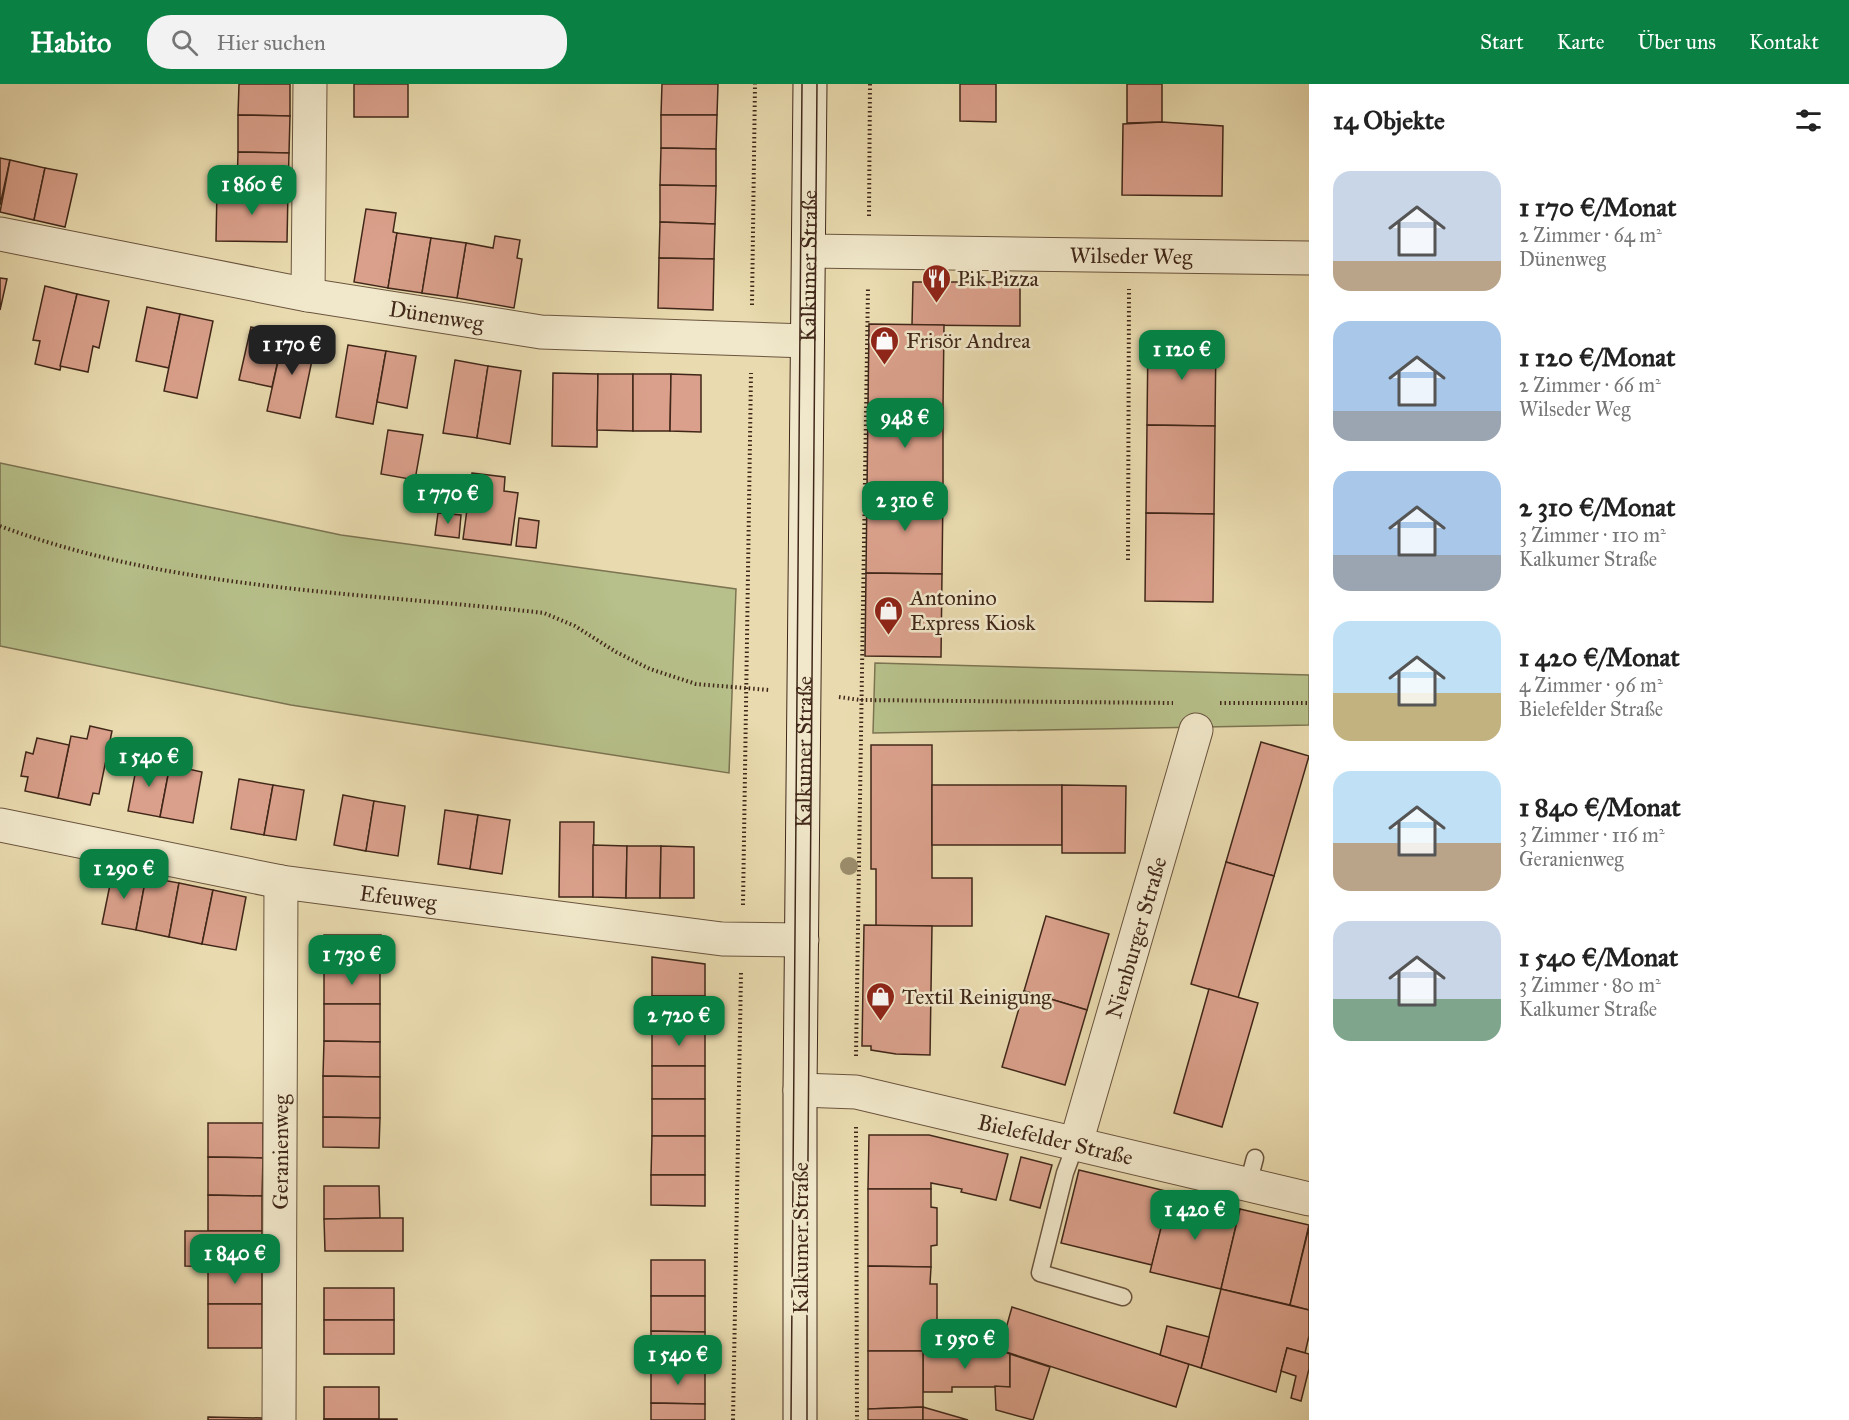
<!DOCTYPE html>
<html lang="de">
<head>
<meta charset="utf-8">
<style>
	:root { --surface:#fff; --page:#f2f2f2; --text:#222; --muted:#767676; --accent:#0b8043 }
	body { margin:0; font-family:"IM FELL Great Primer",serif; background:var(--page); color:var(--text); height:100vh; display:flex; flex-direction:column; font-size:22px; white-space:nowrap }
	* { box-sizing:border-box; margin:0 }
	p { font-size:20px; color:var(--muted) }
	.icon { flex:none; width:33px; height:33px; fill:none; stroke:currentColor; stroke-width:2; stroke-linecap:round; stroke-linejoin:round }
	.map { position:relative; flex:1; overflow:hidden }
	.details { display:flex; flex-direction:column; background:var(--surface); width:540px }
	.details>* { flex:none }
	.price { position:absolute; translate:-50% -51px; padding:0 14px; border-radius:12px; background:var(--accent); color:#fff; font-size:20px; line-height:39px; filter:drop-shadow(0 2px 3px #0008) }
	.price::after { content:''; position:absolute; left:50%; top:36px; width:18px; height:14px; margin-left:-9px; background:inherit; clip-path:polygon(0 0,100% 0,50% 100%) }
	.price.on { background:#222; color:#fff }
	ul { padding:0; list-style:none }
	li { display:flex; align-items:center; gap:18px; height:150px; padding:0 24px }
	li span { display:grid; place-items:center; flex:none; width:168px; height:120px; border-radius:18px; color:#555 }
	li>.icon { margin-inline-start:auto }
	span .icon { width:72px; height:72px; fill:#fffc; stroke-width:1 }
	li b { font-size:26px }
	h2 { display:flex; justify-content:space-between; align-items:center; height:72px; padding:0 24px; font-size:26px }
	header { display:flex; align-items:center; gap:36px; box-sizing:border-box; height:84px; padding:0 30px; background:var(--accent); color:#fff }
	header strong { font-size:28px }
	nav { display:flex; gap:33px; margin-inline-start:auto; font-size:21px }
	.search { width:420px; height:54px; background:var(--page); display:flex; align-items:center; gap:15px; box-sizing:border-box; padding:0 21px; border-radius:24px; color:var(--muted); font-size:22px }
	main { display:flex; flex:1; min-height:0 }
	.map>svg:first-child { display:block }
	.green { fill:#b7c08a; stroke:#7c7452; stroke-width:1.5 }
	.building { fill:#daa08b; stroke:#402719; stroke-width:1.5 }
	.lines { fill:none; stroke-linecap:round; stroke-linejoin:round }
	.lane-casing { stroke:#6a543e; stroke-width:19 }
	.street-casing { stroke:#6a543e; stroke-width:35 }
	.secondary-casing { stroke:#402719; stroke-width:35 }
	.path { stroke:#402719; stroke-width:4; stroke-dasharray:1.5 3; stroke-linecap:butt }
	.lane { stroke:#f1e8cb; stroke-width:16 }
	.street { stroke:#f1e8cb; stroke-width:33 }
	.secondary { stroke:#f1e8cb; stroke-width:33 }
	.tram { stroke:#402719; stroke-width:1.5 }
	.tree { fill:#9d8d6c }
	.labels { text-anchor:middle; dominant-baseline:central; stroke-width:5; stroke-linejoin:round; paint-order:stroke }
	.street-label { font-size:22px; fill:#402719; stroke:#f1e8cb }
	.poi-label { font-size:22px; fill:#402719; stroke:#f1e8cb; text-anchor:start }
</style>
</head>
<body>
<header>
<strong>Habito</strong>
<div class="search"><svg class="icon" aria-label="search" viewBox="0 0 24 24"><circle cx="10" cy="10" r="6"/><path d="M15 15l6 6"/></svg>Hier suchen</div>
<nav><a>Start</a><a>Karte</a><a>Über uns</a><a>Kontakt</a></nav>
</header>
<main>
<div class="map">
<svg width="1309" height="1336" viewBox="0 0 1309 1336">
	<rect width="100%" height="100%" fill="#e9dbaf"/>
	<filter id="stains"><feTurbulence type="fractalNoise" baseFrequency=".00333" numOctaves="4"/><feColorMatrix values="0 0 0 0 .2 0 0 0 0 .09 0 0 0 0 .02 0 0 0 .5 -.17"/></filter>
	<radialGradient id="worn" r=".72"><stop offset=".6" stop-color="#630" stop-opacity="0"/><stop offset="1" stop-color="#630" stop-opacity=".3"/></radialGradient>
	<!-- green -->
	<g class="green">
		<path d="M 0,379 L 341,451 L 736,505 L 729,689 L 291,621 L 0,562 Z"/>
		<path d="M 875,579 L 1309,591 L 1309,641 L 873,649 Z"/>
	</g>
	<!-- building -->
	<g class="building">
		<path d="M 239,0 L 290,0 L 290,32 L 238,31 Z"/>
		<rect x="354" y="0" width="54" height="33"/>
		<path d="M 662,0 L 718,0 L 717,31 L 661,31 Z"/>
		<path d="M 960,0 L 996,0 L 996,38 L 960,37 Z"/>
		<path d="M 1127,0 L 1162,0 L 1162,38 L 1127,39 Z"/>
		<path d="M 238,31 L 290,32 L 289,69 L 238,68 Z"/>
		<path d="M 661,31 L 717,31 L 716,65 L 661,64 Z"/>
		<path d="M 1162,38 L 1223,42 L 1222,112 L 1122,111 L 1123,40 Z"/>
		<path d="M 661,64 L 716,65 L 716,102 L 660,101 Z"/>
		<path d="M 238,68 L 289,69 L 288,106 L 237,105 Z"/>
		<path d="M 0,74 L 10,76 L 0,121 Z"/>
		<path d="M 10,76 L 45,84 L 34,136 L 0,128 Z"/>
		<path d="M 45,84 L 77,90 L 65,143 L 34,136 Z"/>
		<path d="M 660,101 L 716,102 L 715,140 L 660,138 Z"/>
		<path d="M 217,105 L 288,106 L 287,158 L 216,157 Z"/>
		<path d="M 366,125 L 396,129 L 393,148 L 397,149 L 388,204 L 354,198 Z"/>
		<path d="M 660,138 L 715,140 L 714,175 L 659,174 Z"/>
		<path d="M 397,149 L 431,154 L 422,209 L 388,204 Z"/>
		<path d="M 495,152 L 520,156 L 517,174 L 522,175 L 514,224 L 457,214 L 466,159 L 493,164 Z"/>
		<path d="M 431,154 L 466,159 L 457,214 L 422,209 Z"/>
		<path d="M 659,174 L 714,175 L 713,226 L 658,224 Z"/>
		<path d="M 0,194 L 7,195 L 0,226 Z"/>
		<path d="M 913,198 L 1020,198 L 1020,242 L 912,241 Z"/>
		<path d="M 45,202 L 77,210 L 60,286 L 35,280 L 40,257 L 33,256 Z"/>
		<path d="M 77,210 L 109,217 L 99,264 L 93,262 L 88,288 L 60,282 Z"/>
		<path d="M 147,223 L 180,230 L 169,284 L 136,277 Z"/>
		<path d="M 180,230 L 213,237 L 197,314 L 164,307 Z"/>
		<path d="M 869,240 L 944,241 L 943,324 L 868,323 Z"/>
		<path d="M 251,243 L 284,250 L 272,303 L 239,296 Z"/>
		<path d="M 284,250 L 316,257 L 300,334 L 267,327 Z"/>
		<path d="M 1148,253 L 1216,253 L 1215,342 L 1147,341 Z"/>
		<path d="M 348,261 L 386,267 L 373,340 L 336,333 Z"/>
		<path d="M 386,267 L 416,272 L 407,324 L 377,318 Z"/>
		<path d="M 455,276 L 488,282 L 477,354 L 443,349 Z"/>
		<path d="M 488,282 L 521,287 L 510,360 L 477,354 Z"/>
		<path d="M 553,289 L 598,290 L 597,363 L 552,362 Z"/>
		<path d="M 598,290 L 633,290 L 633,347 L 597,346 Z"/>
		<path d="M 633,290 L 671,290 L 670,347 L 633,347 Z"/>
		<path d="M 671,290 L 701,291 L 701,348 L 670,347 Z"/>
		<path d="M 868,323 L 943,324 L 943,407 L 867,406 Z"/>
		<path d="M 1147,341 L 1215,342 L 1214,430 L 1146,429 Z"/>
		<path d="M 388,346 L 423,351 L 415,396 L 381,390 Z"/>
		<path d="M 472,389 L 505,393 L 504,407 L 518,409 L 511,461 L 463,455 Z"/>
		<path d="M 867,406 L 943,407 L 942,490 L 866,489 Z"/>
		<path d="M 438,429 L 461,431 L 459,454 L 435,451 Z"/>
		<path d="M 1146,429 L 1214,430 L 1213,518 L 1145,517 Z"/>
		<path d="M 519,434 L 539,437 L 536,464 L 516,462 Z"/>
		<path d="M 866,489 L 942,490 L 941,573 L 865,572 Z"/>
		<path d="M 90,642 L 112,647 L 99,710 L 93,709 L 90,721 L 58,714 L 71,652 L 87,655 Z"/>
		<path d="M 37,654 L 69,661 L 58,714 L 25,707 L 28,693 L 21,692 L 26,668 L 33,670 Z"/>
		<path d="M 1261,658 L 1309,672 L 1274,792 L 1226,778 Z"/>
		<path d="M 871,661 L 932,661 L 932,794 L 972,794 L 972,842 L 876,842 L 876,785 L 871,785 Z"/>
		<path d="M 138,675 L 170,681 L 160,733 L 128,727 Z"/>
		<path d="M 170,681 L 202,688 L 193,739 L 160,733 Z"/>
		<path d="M 239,695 L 273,701 L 264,751 L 231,745 Z"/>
		<path d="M 273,701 L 304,706 L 296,756 L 264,751 Z"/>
		<rect x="932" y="701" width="130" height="60"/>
		<path d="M 1062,701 L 1126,702 L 1125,769 L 1062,769 Z"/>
		<path d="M 343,711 L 374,717 L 366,767 L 334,761 Z"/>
		<path d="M 374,717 L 405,722 L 398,772 L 366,767 Z"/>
		<path d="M 445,726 L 478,731 L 470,785 L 438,780 Z"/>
		<path d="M 478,731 L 510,736 L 502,790 L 470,785 Z"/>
		<path d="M 560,738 L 594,738 L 593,813 L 559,813 Z"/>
		<path d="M 593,761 L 627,762 L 626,814 L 593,813 Z"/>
		<path d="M 627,762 L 661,762 L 660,814 L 626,814 Z"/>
		<path d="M 661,762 L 694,763 L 694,814 L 660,814 Z"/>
		<path d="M 1226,778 L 1274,792 L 1238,914 L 1191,900 Z"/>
		<path d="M 113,786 L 146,793 L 136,846 L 102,840 Z"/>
		<path d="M 146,793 L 179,799 L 169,853 L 136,846 Z"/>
		<path d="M 179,799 L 213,806 L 202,860 L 169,853 Z"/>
		<path d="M 213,806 L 246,813 L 236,866 L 202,860 Z"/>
		<path d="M 1046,832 L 1109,850 L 1087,926 L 1024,907 Z"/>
		<path d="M 864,841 L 932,842 L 930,971 L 896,970 L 871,966 L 871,962 L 862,962 Z"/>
		<path d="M 324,851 L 381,851 L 380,884 L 324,883 Z"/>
		<path d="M 652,873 L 705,880 L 705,912 L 652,912 Z"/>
		<path d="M 324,883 L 380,884 L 380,920 L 324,920 Z"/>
		<path d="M 1209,905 L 1258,919 L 1222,1043 L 1174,1029 Z"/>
		<path d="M 1024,907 L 1087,926 L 1065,1001 L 1002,983 Z"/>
		<rect x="652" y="912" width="53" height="33"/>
		<path d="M 324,920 L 380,920 L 380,958 L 324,957 Z"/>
		<rect x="652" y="945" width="53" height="37"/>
		<path d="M 324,957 L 380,958 L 380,993 L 323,992 Z"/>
		<rect x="652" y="982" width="53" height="33"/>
		<path d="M 323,992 L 380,993 L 380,1034 L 323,1033 Z"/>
		<rect x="652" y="1015" width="53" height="37"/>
		<path d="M 323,1033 L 380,1034 L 379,1064 L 323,1063 Z"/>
		<path d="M 208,1039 L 263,1039 L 263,1074 L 208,1073 Z"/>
		<path d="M 869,1051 L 929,1051 L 1008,1070 L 996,1116 L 961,1108 L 962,1105 L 931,1099 L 931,1105 L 868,1105 Z"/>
		<path d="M 652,1052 L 705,1052 L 705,1091 L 651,1091 Z"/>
		<path d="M 208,1073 L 263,1074 L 262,1112 L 208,1111 Z"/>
		<path d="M 1021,1073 L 1052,1081 L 1040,1124 L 1010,1116 Z"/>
		<path d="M 1079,1086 L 1170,1108 L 1152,1181 L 1061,1159 Z"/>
		<path d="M 651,1091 L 705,1091 L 705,1122 L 651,1121 Z"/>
		<path d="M 324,1102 L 379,1102 L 380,1134 L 324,1135 Z"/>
		<path d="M 868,1105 L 931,1105 L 931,1123 L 937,1124 L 937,1161 L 931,1162 L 931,1183 L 868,1182 Z"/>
		<path d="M 1170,1108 L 1240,1125 L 1221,1205 L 1150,1188 Z"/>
		<path d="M 208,1111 L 262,1112 L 262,1147 L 208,1147 Z"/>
		<path d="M 1240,1125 L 1309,1141 L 1290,1221 L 1221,1205 Z"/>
		<path d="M 380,1134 L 403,1134 L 403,1167 L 325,1167 L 324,1135 Z"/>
		<path d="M 1309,1143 L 1309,1226 L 1290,1221 Z"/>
		<path d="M 185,1147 L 262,1147 L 262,1183 L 185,1182 Z"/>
		<rect x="651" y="1176" width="54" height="36"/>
		<path d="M 208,1182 L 262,1183 L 262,1220 L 208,1220 Z"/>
		<path d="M 868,1182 L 931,1183 L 930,1200 L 937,1200 L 937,1239 L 931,1239 L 931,1267 L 868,1267 Z"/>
		<rect x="324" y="1204" width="70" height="32"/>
		<path d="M 1221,1205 L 1309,1226 L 1309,1252 L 1305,1269 L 1287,1264 L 1276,1308 L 1201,1284 Z"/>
		<path d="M 651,1212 L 705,1212 L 705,1248 L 651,1247 Z"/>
		<rect x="208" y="1220" width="54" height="44"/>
		<path d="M 1012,1223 L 1189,1280 L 1176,1323 L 1000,1266 Z"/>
		<rect x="324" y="1236" width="70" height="34"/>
		<path d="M 1167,1242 L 1209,1253 L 1201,1284 L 1160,1271 Z"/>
		<path d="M 651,1247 L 705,1248 L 705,1283 L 651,1284 Z"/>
		<path d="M 1287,1264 L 1309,1270 L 1309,1285 L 1301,1317 L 1291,1314 L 1296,1292 L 1281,1287 Z"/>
		<path d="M 1000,1266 L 1010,1270 L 1010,1303 L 952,1303 L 952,1308 L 923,1308 L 923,1267 Z"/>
		<path d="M 868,1267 L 923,1267 L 923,1323 L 868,1325 Z"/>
		<path d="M 1010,1270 L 1050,1283 L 1033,1336 L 996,1326 L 995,1302 L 1010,1303 Z"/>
		<path d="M 705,1283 L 705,1320 L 651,1319 L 651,1284 Z"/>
		<rect x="324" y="1303" width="55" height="32"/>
		<path d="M 651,1319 L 705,1320 L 705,1336 L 651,1336 Z"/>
		<path d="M 923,1323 L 923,1336 L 868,1336 L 868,1325 Z"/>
		<path d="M 923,1323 L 968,1336 L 923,1336 Z"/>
		<path d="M 208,1333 L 262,1334 L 262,1336 L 208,1336 Z"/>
		<rect x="324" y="1335" width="73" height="1"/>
	</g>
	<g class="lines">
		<defs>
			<g id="lane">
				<path d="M 1076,1059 L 1065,1089 L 1040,1189 L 1123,1213"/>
				<path d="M 1248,1100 L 1255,1074"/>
			</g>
			<g id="street">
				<path id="s1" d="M 0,150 L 308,211 L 541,248 L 807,257"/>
				<path id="s2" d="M 809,167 L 1309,174"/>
				<path d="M 308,211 L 310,0"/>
				<path id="s3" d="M 0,741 L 281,798 L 722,855 L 802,856"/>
				<path id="s4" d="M 800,1006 L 856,1008 L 1309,1115"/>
				<path id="s5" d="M 1076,1059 L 1196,646"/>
				<path id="s6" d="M 279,1336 L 281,798"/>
			</g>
			<g id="secondary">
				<path id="s7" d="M 800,1336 L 800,1006 L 810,0"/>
			</g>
		</defs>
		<!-- lane casing -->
		<use href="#lane" class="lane-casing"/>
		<!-- street casing -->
		<use href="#street" class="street-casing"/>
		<!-- secondary casing -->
		<use href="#secondary" class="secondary-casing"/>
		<!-- path -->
		<g class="path">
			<path d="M 869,132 L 870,0"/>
			<path d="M 752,221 L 755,0"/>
			<path d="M 0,442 C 174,507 362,508 544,529 L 575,542 L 616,568 L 650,585 L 696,600 L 769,606"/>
			<path d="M 1128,476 L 1129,205"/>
			<path d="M 839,613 L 860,616 L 1173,619"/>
			<path d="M 1220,619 L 1309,619"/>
			<path d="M 743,821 L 751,289"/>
			<path d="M 856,972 L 868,203"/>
			<path d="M 856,1043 L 857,1336"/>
			<path d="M 733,1336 L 741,889"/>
		</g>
		<!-- lane -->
		<use href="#lane" class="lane"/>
		<!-- street -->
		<use href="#street" class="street"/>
		<!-- secondary -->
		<use href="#secondary" class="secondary"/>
		<!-- tram -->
		<g class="tram">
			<path d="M 791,1336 L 802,0"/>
			<path d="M 807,1336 L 807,1191 L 817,0"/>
		</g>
	</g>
	<!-- trees -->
	<circle class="tree" cx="849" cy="782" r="9"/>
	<!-- icons -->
	<defs>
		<symbol id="restaurant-pin" viewBox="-11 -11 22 30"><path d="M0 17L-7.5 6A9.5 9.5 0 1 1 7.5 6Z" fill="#8f2418" stroke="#f1e8cb"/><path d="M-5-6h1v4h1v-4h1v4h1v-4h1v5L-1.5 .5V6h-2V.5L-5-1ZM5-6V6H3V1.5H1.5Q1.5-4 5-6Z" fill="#fff"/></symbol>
		<symbol id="shop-pin" viewBox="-11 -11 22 30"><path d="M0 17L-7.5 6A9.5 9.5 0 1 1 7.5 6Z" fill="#8f2418" stroke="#f1e8cb"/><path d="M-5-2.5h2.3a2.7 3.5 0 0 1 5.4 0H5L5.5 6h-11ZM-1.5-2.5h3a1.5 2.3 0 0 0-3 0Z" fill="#fff"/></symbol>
	</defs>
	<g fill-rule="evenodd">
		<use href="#restaurant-pin" x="920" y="178" width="33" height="45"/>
		<use href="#shop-pin" x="868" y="240" width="33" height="45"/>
		<use href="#shop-pin" x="872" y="510" width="33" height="45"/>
		<use href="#shop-pin" x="864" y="896" width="33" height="45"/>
	</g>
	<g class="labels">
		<!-- street labels -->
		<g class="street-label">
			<text stroke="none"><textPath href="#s2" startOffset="322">Wilseder Weg</textPath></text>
			<text stroke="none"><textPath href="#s7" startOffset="1154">Kalkumer Straße</textPath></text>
			<text stroke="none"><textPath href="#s1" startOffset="444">Dünenweg</textPath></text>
			<text stroke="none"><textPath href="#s7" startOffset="668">Kalkumer Straße</textPath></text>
			<text stroke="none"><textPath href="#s3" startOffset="405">Efeuweg</textPath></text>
			<text stroke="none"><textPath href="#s5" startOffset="214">Nienburger Straße</textPath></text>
			<text stroke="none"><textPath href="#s4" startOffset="261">Bielefelder Straße</textPath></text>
			<text stroke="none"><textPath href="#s6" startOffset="268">Geranienweg</textPath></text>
			<text transform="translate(800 1154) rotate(-90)">Kalkumer Straße</text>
		</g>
		<!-- poi labels -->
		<g class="poi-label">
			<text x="957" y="194">Pik Pizza</text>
			<text x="906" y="256">Frisör Andrea</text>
			<text x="910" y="513">Antonino<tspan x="910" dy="25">Express Kiosk</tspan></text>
			<text x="902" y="912">Textil Reinigung</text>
		</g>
	</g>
	<rect width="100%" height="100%" filter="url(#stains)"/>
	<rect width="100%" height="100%" fill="url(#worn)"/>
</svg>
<b class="price" style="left:252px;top:132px">1 860 €</b>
<b class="price on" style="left:292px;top:292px">1 170 €</b>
<b class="price" style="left:1182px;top:297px">1 120 €</b>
<b class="price" style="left:905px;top:365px">948 €</b>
<b class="price" style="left:448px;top:441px">1 770 €</b>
<b class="price" style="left:905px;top:448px">2 310 €</b>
<b class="price" style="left:149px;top:704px">1 540 €</b>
<b class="price" style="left:124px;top:816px">1 290 €</b>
<b class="price" style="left:352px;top:902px">1 730 €</b>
<b class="price" style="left:679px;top:963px">2 720 €</b>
<b class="price" style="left:1195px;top:1157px">1 420 €</b>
<b class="price" style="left:235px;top:1201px">1 840 €</b>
<b class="price" style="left:965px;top:1286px">1 950 €</b>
<b class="price" style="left:678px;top:1302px">1 540 €</b>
</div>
<section class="details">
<h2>14 Objekte<svg class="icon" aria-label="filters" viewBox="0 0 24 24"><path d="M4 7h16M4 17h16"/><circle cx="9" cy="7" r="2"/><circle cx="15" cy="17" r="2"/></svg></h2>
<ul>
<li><span style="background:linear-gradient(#c9d6e8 75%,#b9a48a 0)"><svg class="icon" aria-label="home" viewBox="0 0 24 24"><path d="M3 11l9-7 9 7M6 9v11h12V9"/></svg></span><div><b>1 170 €/Monat</b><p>2 Zimmer · 64 m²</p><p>Dünenweg</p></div></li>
<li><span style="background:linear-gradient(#a9c7e8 75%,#9aa5b1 0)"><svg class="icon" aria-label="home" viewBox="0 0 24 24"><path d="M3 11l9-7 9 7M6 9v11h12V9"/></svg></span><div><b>1 120 €/Monat</b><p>2 Zimmer · 66 m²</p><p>Wilseder Weg</p></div></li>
<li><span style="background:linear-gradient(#a9c7e8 70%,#9aa5b1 0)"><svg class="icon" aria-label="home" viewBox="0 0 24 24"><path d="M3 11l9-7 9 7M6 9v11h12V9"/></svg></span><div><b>2 310 €/Monat</b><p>3 Zimmer · 110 m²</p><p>Kalkumer Straße</p></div></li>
<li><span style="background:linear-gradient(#bfe0f5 60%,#c2b280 0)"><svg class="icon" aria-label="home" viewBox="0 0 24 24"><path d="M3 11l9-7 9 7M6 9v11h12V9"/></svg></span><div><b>1 420 €/Monat</b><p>4 Zimmer · 96 m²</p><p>Bielefelder Straße</p></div></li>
<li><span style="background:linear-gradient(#bfe0f5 60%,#b9a48a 0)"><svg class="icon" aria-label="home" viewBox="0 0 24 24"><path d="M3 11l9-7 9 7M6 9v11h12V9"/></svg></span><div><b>1 840 €/Monat</b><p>3 Zimmer · 116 m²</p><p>Geranienweg</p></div></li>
<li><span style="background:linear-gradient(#c9d6e8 65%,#7fa58c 0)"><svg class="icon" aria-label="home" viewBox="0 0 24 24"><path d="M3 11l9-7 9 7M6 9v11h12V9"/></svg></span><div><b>1 540 €/Monat</b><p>3 Zimmer · 80 m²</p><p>Kalkumer Straße</p></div></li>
</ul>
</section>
</main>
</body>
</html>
